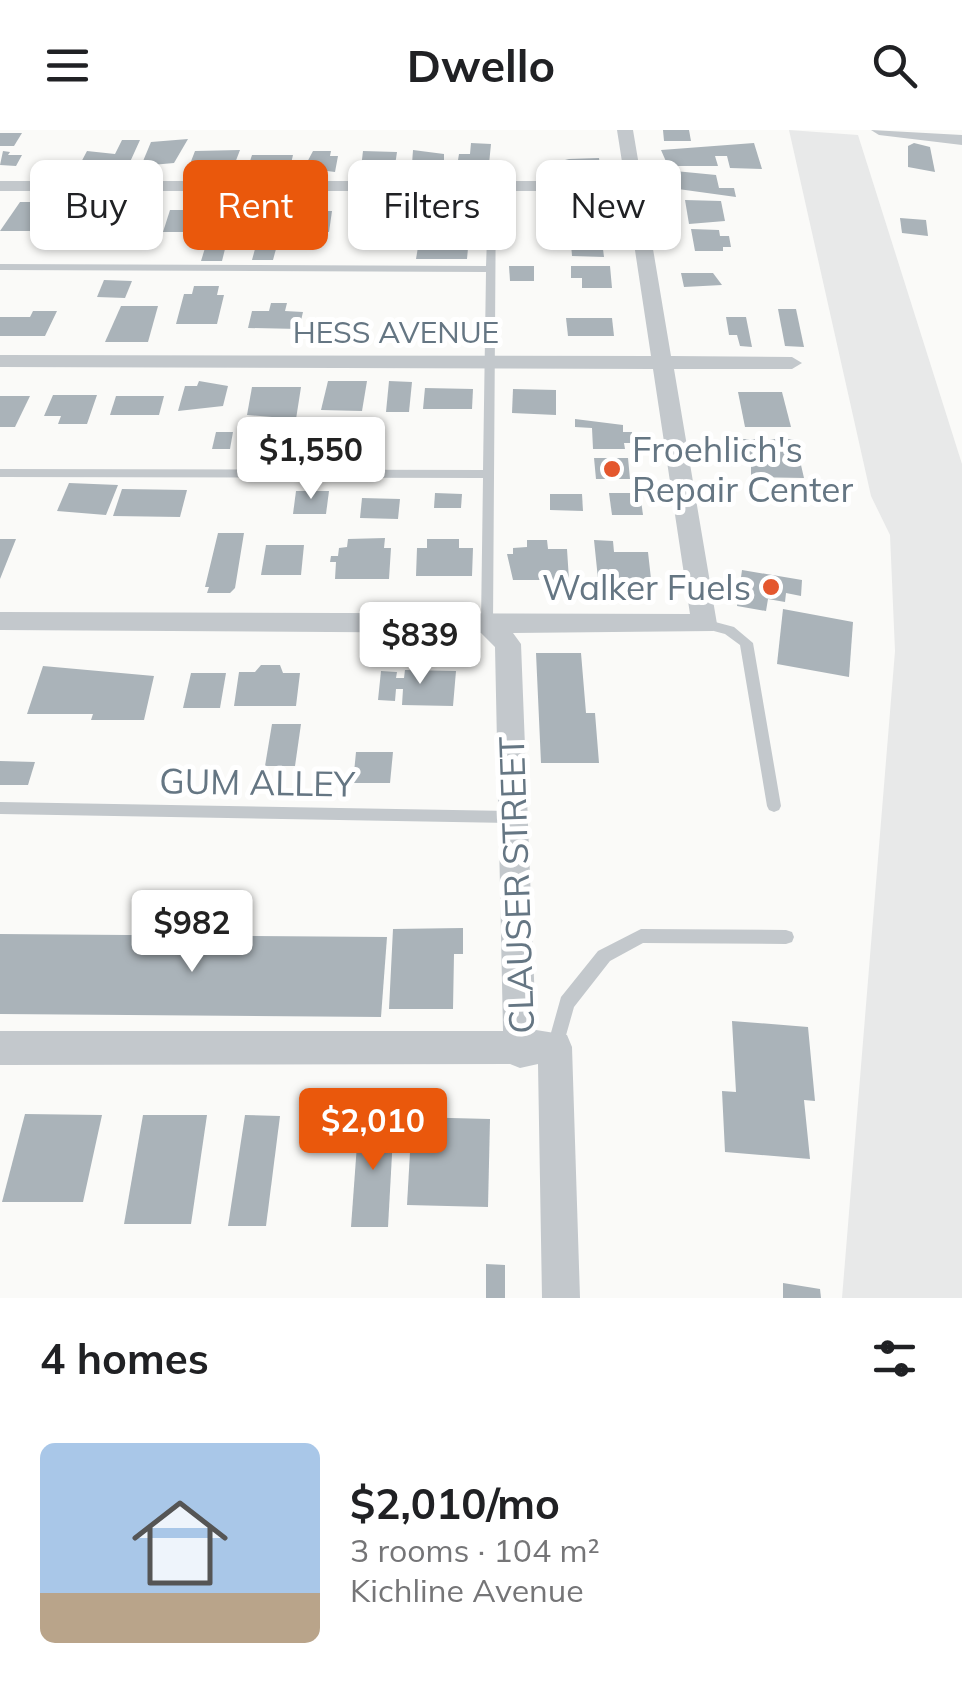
<!DOCTYPE html>
<html lang="en">
<head>
<meta charset="utf-8">
<style>
	:root { --surface:#fff; --page:#f2f2f2; --text:#202124; --muted:#757577; --accent:#ea580c }
	body { margin:0; font-family:Mulish,sans-serif; background:var(--page); color:var(--text); height:100vh; display:flex; flex-direction:column; font-size:38px; white-space:nowrap }
	* { box-sizing:border-box; margin:0 }
	p { font-size:32px; color:var(--muted) }
	.icon { flex:none; width:55px; height:55px; fill:none; stroke:currentColor; stroke-width:2; stroke-linecap:round; stroke-linejoin:round }
	.map { position:relative; height:1168px; overflow:hidden }
	.side { display:flex; flex-direction:column; background:var(--surface); flex:1 }
	.side>* { flex:none }
	.hud { position:absolute; left:30px; top:30px; width:902px; height:90px; display:flex; gap:20px }
	.price { position:absolute; translate:-50% -85px; padding:0 22px; border-radius:10px; background:#fff; color:#222; font-size:32px; line-height:65px; filter:drop-shadow(0 2px 5px #0008) }
	.price::after { content:''; position:absolute; left:50%; top:60px; width:30px; height:22px; margin-left:-15px; background:inherit; clip-path:polygon(0 0,100% 0,50% 100%) }
	.price.active { background:var(--accent); color:#fff }
	ul { padding:0; list-style:none }
	li { display:flex; align-items:center; gap:30px; height:250px; padding:0 40px }
	li span { display:grid; place-items:center; flex:none; width:280px; height:200px; border-radius:15px; color:#555 }
	li>.icon { margin-inline-start:auto }
	span .icon { width:120px; height:120px; fill:#fffc; stroke-width:1 }
	li b { font-size:42px }
	h2 { display:flex; justify-content:space-between; align-items:center; height:120px; padding:0 40px; font-size:42px }
	.tag { padding:0 35px; border-radius:15px; background:var(--surface); box-shadow:0 2px 8px #0004; font-size:35px; line-height:90px }
	.tag.active { background:var(--accent); color:#fff }
	header { display:flex; justify-content:space-between; align-items:center; height:130px; padding:0 40px; background:var(--surface); font-size:45px; font-weight:700 }
	.map>svg:first-child { display:block }
	.built { fill:#e8e9e9 }
	.building { fill:#aab3b9 }
	.lines { fill:none; stroke-linecap:round; stroke-linejoin:round }
	.service { fill:#c3c8cc; fill-rule:evenodd }
	.minor { fill:#c3c8cc; fill-rule:evenodd }
	.poi-dot { fill:#e4572e; stroke:#fff; stroke-width:4 }
	.labels { text-anchor:middle; dominant-baseline:central; stroke-width:10; stroke-linejoin:round; paint-order:stroke }
	.far-street-label { font-size:30px; fill:#657683; stroke:#fff }
	.poi-label { font-size:35px; fill:#657683; stroke:#fff; text-anchor:start }
	.street-label { font-size:35px; fill:#657683; stroke:#fff }
</style>
</head>
<body>
<header><svg class="icon" aria-label="menu" viewBox="0 0 24 24"><path d="M4 6h16M4 12h16M4 18h16"/></svg>Dwello<svg class="icon" aria-label="search" viewBox="0 0 24 24"><circle cx="10" cy="10" r="6"/><path d="M15 15l6 6"/></svg></header>
<div class="map">
<svg width="962" height="1168" viewBox="0 0 962 1168">
	<rect width="100%" height="100%" fill="#fafaf8"/>
	<!-- built -->
	<path class="built" d="M 789,0 L 858,5 L 962,334 L 962,1168 L 842,1168 L 895,521 L 890,405 L 871,366 Z"/>
	<!-- building -->
	<g class="building">
		<path d="M 663,0 L 689,0 L 691,11 L 664,11 Z"/>
		<path d="M 0,3 L 22,3 L 14,16 L 0,16 Z"/>
		<path d="M 188,9 L 174,33 L 141,36 L 151,12 Z"/>
		<path d="M 122,10 L 140,10 L 125,43 L 77,40 L 87,21 L 115,24 Z"/>
		<path d="M 471,13 L 491,14 L 489,34 L 457,36 L 459,24 L 470,24 Z"/>
		<path d="M 754,13 L 762,39 L 730,38 L 727,26 L 715,26 L 718,36 L 668,36 L 661,20 Z"/>
		<path d="M 914,13 L 930,17 L 935,42 L 908,37 L 908,16 Z"/>
		<path d="M 240,20 L 232,41 L 209,41 L 210,34 L 190,34 L 195,21 Z"/>
		<path d="M 413,20 L 444,24 L 444,36 L 412,34 Z"/>
		<path d="M 3,21 L 10,22 L 8,25 L 22,25 L 16,36 L 0,35 Z"/>
		<path d="M 313,21 L 331,21 L 330,26 L 338,26 L 335,42 L 304,38 Z"/>
		<path d="M 363,21 L 397,22 L 394,42 L 361,38 Z"/>
		<path d="M 252,25 L 293,25 L 290,38 L 248,37 Z"/>
		<path d="M 599,28 L 601,43 L 572,43 L 571,37 L 562,38 L 561,31 L 569,29 Z"/>
		<path d="M 675,41 L 716,45 L 719,58 L 734,58 L 736,67 L 678,59 Z"/>
		<path d="M 685,70 L 721,71 L 725,91 L 689,94 Z"/>
		<path d="M 20,72 L 52,72 L 42,101 L 0,101 Z"/>
		<path d="M 570,74 L 606,75 L 607,87 L 558,86 L 558,79 L 570,80 Z"/>
		<path d="M 136,77 L 156,79 L 146,108 L 113,108 L 124,80 Z"/>
		<path d="M 66,79 L 112,79 L 105,96 L 97,96 L 94,104 L 54,104 Z"/>
		<path d="M 170,80 L 200,80 L 193,102 L 163,102 Z"/>
		<path d="M 219,80 L 248,80 L 240,109 L 212,103 Z"/>
		<path d="M 306,81 L 332,81 L 329,102 L 302,102 Z"/>
		<path d="M 401,86 L 469,88 L 469,104 L 399,104 Z"/>
		<path d="M 900,88 L 926,90 L 928,106 L 902,103 Z"/>
		<path d="M 691,99 L 719,100 L 720,106 L 729,106 L 731,117 L 723,117 L 723,121 L 695,121 Z"/>
		<path d="M 570,102 L 601,102 L 604,127 L 572,126 Z"/>
		<path d="M 418,117 L 468,118 L 467,129 L 416,129 Z"/>
		<path d="M 205,118 L 225,119 L 222,131 L 201,131 Z"/>
		<path d="M 255,119 L 276,119 L 273,130 L 252,130 Z"/>
		<path d="M 509,136 L 534,136 L 534,151 L 510,151 Z"/>
		<path d="M 571,136 L 610,136 L 612,158 L 582,158 L 582,148 L 571,148 Z"/>
		<path d="M 681,143 L 713,143 L 722,155 L 684,157 Z"/>
		<path d="M 104,150 L 132,151 L 125,168 L 97,167 Z"/>
		<path d="M 194,156 L 219,156 L 217,165 L 224,165 L 217,194 L 176,194 L 184,164 L 192,164 Z"/>
		<path d="M 271,173 L 287,173 L 285,181 L 303,182 L 299,199 L 248,198 L 252,181 L 269,181 Z"/>
		<path d="M 121,176 L 158,176 L 148,212 L 105,212 Z"/>
		<path d="M 778,179 L 796,179 L 804,217 L 785,216 Z"/>
		<path d="M 33,181 L 57,181 L 45,206 L 0,206 L 0,187 L 30,187 Z"/>
		<path d="M 726,187 L 746,187 L 752,217 L 740,216 L 737,205 L 729,205 Z"/>
		<path d="M 566,188 L 612,188 L 614,206 L 568,206 Z"/>
		<path d="M 199,251 L 228,256 L 223,276 L 178,281 L 185,256 L 197,256 Z"/>
		<path d="M 328,251 L 367,251 L 362,281 L 321,280 Z"/>
		<path d="M 389,251 L 412,252 L 409,282 L 386,282 Z"/>
		<path d="M 252,257 L 301,257 L 296,289 L 247,285 Z"/>
		<path d="M 425,258 L 473,259 L 472,279 L 423,279 Z"/>
		<path d="M 513,259 L 556,260 L 556,285 L 512,283 Z"/>
		<path d="M 738,262 L 782,262 L 791,297 L 745,297 Z"/>
		<path d="M 53,265 L 97,265 L 87,294 L 58,294 L 61,286 L 44,286 Z"/>
		<path d="M 0,266 L 30,266 L 15,297 L 0,297 Z"/>
		<path d="M 116,266 L 164,266 L 159,285 L 110,285 Z"/>
		<path d="M 575,289 L 623,295 L 623,302 L 632,302 L 633,313 L 624,313 L 625,319 L 593,319 L 592,298 L 575,297 Z"/>
		<path d="M 216,302 L 233,302 L 230,319 L 212,319 Z"/>
		<path d="M 743,309 L 795,309 L 804,348 L 751,347 L 751,328 Z"/>
		<path d="M 594,328 L 628,328 L 630,349 L 596,349 Z"/>
		<path d="M 69,353 L 118,355 L 106,385 L 57,381 Z"/>
		<path d="M 122,359 L 187,360 L 180,387 L 113,386 Z"/>
		<path d="M 296,361 L 329,361 L 326,384 L 293,384 Z"/>
		<path d="M 435,363 L 462,364 L 461,378 L 434,378 Z"/>
		<path d="M 609,363 L 640,363 L 643,385 L 612,385 Z"/>
		<path d="M 550,364 L 582,364 L 583,381 L 550,380 Z"/>
		<path d="M 362,368 L 400,369 L 398,389 L 360,388 Z"/>
		<path d="M 218,403 L 244,403 L 235,458 L 230,463 L 207,463 L 209,457 L 205,457 Z"/>
		<path d="M 385,408 L 384,418 L 391,418 L 389,449 L 335,449 L 336,432 L 330,432 L 331,426 L 338,426 L 339,418 L 347,417 L 348,409 Z"/>
		<path d="M 0,409 L 16,409 L 0,449 Z"/>
		<path d="M 427,409 L 459,409 L 459,418 L 473,418 L 472,446 L 416,446 L 417,418 L 427,418 Z"/>
		<path d="M 527,410 L 547,410 L 548,419 L 567,419 L 569,450 L 513,450 L 507,424 L 513,424 L 513,418 L 527,417 Z"/>
		<path d="M 594,410 L 613,411 L 614,422 L 648,422 L 651,449 L 598,449 Z"/>
		<path d="M 266,415 L 304,415 L 301,445 L 261,445 Z"/>
		<path d="M 742,440 L 802,450 L 801,466 L 786,463 L 785,472 L 768,469 L 766,481 L 737,476 Z"/>
		<path d="M 783,479 L 853,492 L 849,547 L 777,534 Z"/>
		<path d="M 536,523 L 581,523 L 586,583 L 595,583 L 599,633 L 541,633 Z"/>
		<path d="M 261,535 L 280,535 L 283,543 L 300,543 L 296,576 L 234,576 L 239,542 L 255,542 Z"/>
		<path d="M 43,536 L 154,546 L 144,590 L 91,590 L 93,584 L 27,584 Z"/>
		<path d="M 405,540 L 456,541 L 453,576 L 402,575 L 403,559 L 396,559 L 395,571 L 378,570 L 381,541 L 397,542 L 396,548 L 404,548 Z"/>
		<path d="M 191,543 L 226,543 L 220,578 L 183,578 Z"/>
		<path d="M 272,594 L 301,594 L 295,636 L 265,636 Z"/>
		<path d="M 356,622 L 393,622 L 390,653 L 353,653 Z"/>
		<path d="M 0,631 L 35,632 L 28,655 L 0,655 Z"/>
		<path d="M 463,798 L 463,824 L 454,824 L 453,879 L 389,879 L 393,799 Z"/>
		<path d="M 0,804 L 387,807 L 381,887 L 0,884 Z"/>
		<path d="M 732,891 L 808,897 L 815,971 L 804,970 L 810,1029 L 725,1022 L 722,961 L 736,962 Z"/>
		<path d="M 25,984 L 102,985 L 83,1072 L 2,1072 Z"/>
		<path d="M 143,985 L 207,985 L 191,1094 L 124,1094 Z"/>
		<path d="M 245,985 L 280,986 L 266,1096 L 228,1096 Z"/>
		<path d="M 359,987 L 394,988 L 388,1097 L 351,1097 Z"/>
		<path d="M 412,987 L 490,989 L 488,1077 L 407,1075 Z"/>
		<path d="M 486,1134 L 505,1135 L 505,1168 L 486,1168 Z"/>
		<path d="M 783,1153 L 820,1159 L 821,1168 L 783,1168 Z"/>
	</g>
	<g class="lines">
		<!-- service -->
		<g class="service">
			<path d="M 489,54 L 496,56 L 493,493 L 492,496 L 482,496 L 481,493 L 483,348 L 0,347 L 0,339 L 483,340 L 486,142 L 0,140 L 0,134 L 486,136 Z"/>
			<path d="M 704,489 L 734,497 L 753,513 L 781,676 L 779,680 L 774,682 L 769,680 L 767,676 L 740,515 L 725,504 L 699,497 L 698,494 L 699,491 Z"/>
			<path d="M 0,672 L 513,681 L 518,683 L 520,687 L 518,691 L 513,693 L 0,684 Z"/>
			<path d="M 641,799 L 786,800 L 792,802 L 794,807 L 792,812 L 786,814 L 643,813 L 610,831 L 574,877 L 561,923 L 555,925 L 549,923 L 547,917 L 561,867 L 598,821 Z"/>
		</g>
		<!-- minor -->
		<g class="minor">
			<path d="M 617,0 L 633,0 L 671,226 L 792,227 L 802,233 L 792,239 L 674,239 L 717,494 L 713,501 L 513,503 L 521,514 L 536,900 L 567,905 L 572,917 L 580,1168 L 542,1168 L 538,934 L 520,938 L 510,934 L 0,935 L 0,901 L 503,901 L 495,517 L 481,503 L 0,500 L 0,482 L 690,484 L 653,239 L 0,237 L 0,225 L 651,226 L 626,61 L 0,61 L 0,51 L 625,51 Z"/>
			<path d="M 871,0 L 962,5 L 962,15 L 879,5 Z"/>
		</g>
	</g>
	<!-- markers -->
	<g class="poi-dot">
		<circle cx="612" cy="339" r="10"/>
		<circle cx="771" cy="457" r="10"/>
	</g>
	<g class="labels">
		<!-- far-street labels -->
		<g class="far-street-label">
			<text x="396" y="202">HESS AVENUE</text>
		</g>
		<!-- poi labels -->
		<g class="poi-label">
			<text x="632" y="319">Froehlich's<tspan x="632" dy="40">Repair Center</tspan></text>
			<text x="751" y="457" text-anchor="end">Walker Fuels</text>
		</g>
		<!-- street labels -->
		<g class="street-label">
			<text transform="translate(257 652) rotate(1)">GUM ALLEY</text>
			<text transform="translate(516 755) rotate(-92)">CLAUSER STREET</text>
		</g>
	</g>
</svg>
<b class="price" style="left:311px;top:372px">$1,550</b>
<b class="price" style="left:420px;top:557px">$839</b>
<b class="price" style="left:192px;top:845px">$982</b>
<b class="price active" style="left:373px;top:1043px">$2,010</b>
<div class="hud">
<a class="tag">Buy</a>
<a class="tag active">Rent</a>
<a class="tag">Filters</a>
<a class="tag">New</a>
</div>
</div>
<section class="side">
<h2>4 homes<svg class="icon" aria-label="filters" viewBox="0 0 24 24"><path d="M4 7h16M4 17h16"/><circle cx="9" cy="7" r="2"/><circle cx="15" cy="17" r="2"/></svg></h2>
<ul>
<li><span style="background:linear-gradient(#a9c7e8 75%,#b9a48a 0)"><svg class="icon" aria-label="home" viewBox="0 0 24 24"><path d="M3 11l9-7 9 7M6 9v11h12V9"/></svg></span><div><b>$2,010/mo</b><p>3 rooms · 104 m²</p><p>Kichline Avenue</p></div></li>
</ul>
</section>
</body>
</html>
